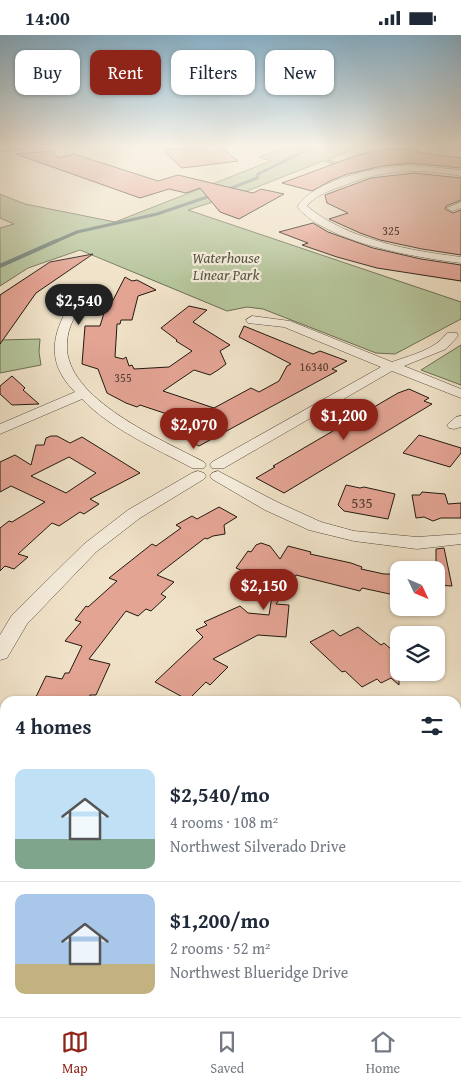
<!DOCTYPE html>
<html lang="en">
<head>
<meta charset="utf-8">
<style>
	:root { --surface:#fff; --page:#f2f2f3; --text:#1f2937; --muted:#747a83; --line:#e0e1e3; --accent:#8f2418 }
	body { margin:0; font-family:"Gentium Book Plus",serif; background:var(--page); color:var(--text); height:100vh; display:flex; flex-direction:column; font-size:19px; white-space:nowrap }
	* { box-sizing:border-box; margin:0 }
	p { font-size:16px; color:var(--muted) }
	.icon { flex:none; width:28px; height:28px; fill:none; stroke:currentColor; stroke-width:2; stroke-linecap:round; stroke-linejoin:round }
	.map { position:relative; flex:1; overflow:hidden }
	.sheet { position:absolute; left:0px; top:661px; width:461px; height:321px; display:flex; flex-direction:column; background:var(--surface); border-radius:15px 15px 0 0; box-shadow:0 1px 4px #0004 }
	.sheet>* { flex:none }
	.hud { position:absolute; left:15px; top:15px; width:431px; height:45px; display:flex; gap:10px }
	.needle { width:32px; rotate:134deg }
	.buttons { position:absolute; left:390px; top:526px; display:grid; gap:10px }
	.buttons a { display:grid; place-items:center; width:55px; height:55px; border-radius:10px; background:var(--surface); box-shadow:0 1px 4px #0004; font-size:25px }
	.price { position:absolute; translate:-50% -42px; padding:0 11px; border-radius:18px; background:var(--accent); color:#fff; font-size:16px; line-height:32px; filter:drop-shadow(0 1px 2px #0008) }
	.price::after { content:''; position:absolute; left:50%; top:30px; width:15px; height:11px; margin-left:-8px; background:inherit; clip-path:polygon(0 0,100% 0,50% 100%) }
	.price.current { background:#222; color:#fff }
	ul { padding:0; list-style:none }
	li { display:flex; align-items:center; gap:15px; height:125px; padding:0 15px }
	li+li { border-top:1px solid var(--line) }
	li span { display:grid; place-items:center; flex:none; width:140px; height:100px; border-radius:10px; color:#555 }
	li>.icon { margin-inline-start:auto }
	span .icon { width:60px; height:60px; fill:#fffc; stroke-width:1 }
	li b { font-size:21px }
	h2 { display:flex; justify-content:space-between; align-items:center; height:60px; padding:0 15px; font-size:21px }
	.pill { padding:0 18px; border-radius:10px; background:var(--surface); box-shadow:0 1px 4px #0004; font-size:18px; line-height:45px }
	.pill.current { background:var(--accent); color:#fff }
	.status { display:flex; justify-content:space-between; align-items:center; height:35px; padding:0 25px; background:var(--surface); direction:ltr }
	.status svg { height:14px; fill:currentColor }
	.tab-bar { display:flex; justify-content:space-around; align-items:center; height:70px; border-top:1px solid var(--line); background:var(--surface); font-size:14px; color:var(--muted) }
	.tab-bar a { display:grid; justify-items:center; gap:2px }
	.tab-bar .current { color:var(--accent) }
	.map>svg:first-child { display:block }
	.green { fill:#b5c49a; stroke:#6b6e54 }
	.lines { fill:none; stroke-linecap:round; stroke-linejoin:round }
	.stream-far1 { stroke:#6a7c73; stroke-width:3 }
	.stream { stroke:#6a7c73; stroke-width:4 }
	.building { fill:#e4a494; stroke:#21180f; fill-rule:evenodd }
	.street-casing { stroke:#554a3d; stroke-width:1 }
	.secondary-casing { stroke:#21180f; stroke-width:2 }
	.street { fill:#f5ecdb; fill-rule:evenodd }
	.secondary { fill:#f5ecdb; fill-rule:evenodd }
	.labels { text-anchor:middle; dominant-baseline:central; stroke-width:4.5; stroke-linejoin:round; paint-order:stroke }
	.far-number-label { font-size:12px; fill:#523b30 }
	.far-park-label { font-size:15px; font-style:italic; fill:#555440; stroke:#f5ecdb }
	.number-label { font-size:15px; fill:#523b30 }
</style>
</head>
<body>
<div class="status"><b>14:00</b><svg viewBox="0 0 49 12"><path d="M0 12V9h3v3zM5 12V6h3v6zM10 12V3h3v9zM15 12V0h3v12zM26 1h20v11H26zM47 4h2v5h-2z"/></svg></div>
<div class="map">
<svg width="461" height="982" viewBox="0 0 461 982">
	<rect width="100%" height="100%" fill="#f0e2c8"/>
	<filter id="stains"><feTurbulence type="fractalNoise" baseFrequency=".004" numOctaves="4"/><feColorMatrix values="0 0 0 0 .2 0 0 0 0 .09 0 0 0 0 .02 0 0 0 .5 -.17"/></filter>
	<radialGradient id="worn" r=".72"><stop offset=".6" stop-color="#630" stop-opacity="0"/><stop offset="1" stop-color="#630" stop-opacity=".3"/></radialGradient>
	<!-- green -->
	<g class="green">
		<path d="M 291,110 L 363,110 L 327,125 L 364,134 L 360,135 L 323,126 L 247,156 L 188,175 L 461,267 L 461,284 L 395,319 L 376,318 L 263,274 L 247,272 L 227,276 L 80,215 L 28,233 L 0,251 L 0,193 L 14,189 L 0,183 L 0,159 L 25,169 L 115,187 L 271,126 L 259,122 Z"/>
		<path d="M 40,304 L 39,317 L 41,330 L 0,338 L 0,305 Z"/>
		<path d="M 461,310 L 461,350 L 421,335 Z"/>
	</g>
	<g class="lines">
		<!-- stream-far1 -->
		<g class="stream-far1">
			<path d="M 226,155 L 257,143 L 258,139 L 317,110"/>
			<path d="M 54,207 L 77,197 L 157,179 L 213,160"/>
		</g>
		<!-- stream -->
		<path class="stream" d="M 0,231 L 56,206"/>
	</g>
	<!-- building -->
	<g class="building">
		<path d="M 190,110 L 218,110 L 238,126 L 182,133 L 163,115 L 193,113 Z"/>
		<path d="M 385,114 L 418,115 L 418,117 L 461,123 L 461,133 L 411,128 L 382,131 L 348,139 L 332,145 L 312,156 L 282,148 L 358,120 Z"/>
		<path d="M 53,116 L 58,123 L 74,119 L 158,146 L 178,140 L 253,158 L 261,154 L 284,159 L 239,184 L 220,177 L 200,153 L 186,158 L 169,154 L 140,163 L 16,119 Z"/>
		<path d="M 414,138 L 461,143 L 461,165 L 446,171 L 445,174 L 453,178 L 461,175 L 461,220 L 422,214 L 380,205 L 360,198 L 329,184 L 348,178 L 327,168 L 325,160 L 371,143 Z"/>
		<path d="M 313,188 L 328,197 L 373,213 L 421,224 L 461,230 L 461,246 L 377,233 L 337,222 L 302,210 L 308,208 L 279,197 Z"/>
		<path d="M 93,219 L 36,258 L 0,309 L 0,260 L 50,227 Z"/>
		<path d="M 125,242 L 132,246 L 137,245 L 156,255 L 138,261 L 132,285 L 121,285 L 120,289 L 117,289 L 115,322 L 123,324 L 126,322 L 129,331 L 132,330 L 134,334 L 169,332 L 192,316 L 176,306 L 177,305 L 161,293 L 189,271 L 207,275 L 193,287 L 230,310 L 220,316 L 226,329 L 218,335 L 210,340 L 194,335 L 163,356 L 214,373 L 251,353 L 259,357 L 279,346 L 287,331 L 291,329 L 239,302 L 244,291 L 313,319 L 320,316 L 347,326 L 332,334 L 337,336 L 199,411 L 182,402 L 191,397 L 173,388 L 182,384 L 140,370 L 137,372 L 126,368 L 107,358 L 98,334 L 82,329 L 85,291 L 100,291 L 104,278 L 109,273 Z"/>
		<path d="M 12,341 L 25,353 L 23,355 L 39,369 L 12,370 L 0,359 L 0,351 Z"/>
		<path d="M 409,354 L 429,363 L 424,366 L 432,369 L 284,458 L 256,443 L 275,432 L 273,431 L 398,358 Z"/>
		<path d="M 419,400 L 461,413 L 461,418 L 450,432 L 403,418 Z"/>
		<path d="M 51,401 L 57,401 L 70,408 L 82,402 L 140,438 L 90,464 L 99,469 L 84,479 L 80,477 L 59,491 L 52,488 L 18,519 L 28,522 L 14,534 L 5,531 L 0,536 L 0,493 L 9,486 L 12,487 L 45,467 L 11,451 L 0,457 L 0,427 L 15,420 L 31,430 L 36,410 L 44,410 L 46,403 ZM 69,422 L 96,438 L 66,458 L 31,441 Z"/>
		<path d="M 346,450 L 360,453 L 364,452 L 395,459 L 388,484 L 344,476 L 338,470 Z"/>
		<path d="M 422,457 L 445,459 L 448,469 L 461,468 L 461,483 L 441,483 L 433,486 L 424,482 L 416,483 L 412,460 L 420,460 Z"/>
		<path d="M 219,472 L 237,482 L 224,490 L 225,499 L 213,501 L 207,504 L 205,503 L 157,540 L 174,547 L 161,559 L 166,562 L 151,576 L 146,574 L 138,581 L 126,576 L 89,624 L 110,629 L 96,660 L 90,660 L 87,666 L 34,666 L 46,641 L 62,644 L 65,638 L 69,638 L 82,611 L 65,606 L 81,587 L 75,585 L 86,571 L 88,572 L 117,546 L 109,543 L 152,509 L 156,511 L 181,493 L 176,490 L 192,481 L 197,484 Z"/>
		<path d="M 261,508 L 270,511 L 280,524 L 288,511 L 311,517 L 310,519 L 351,528 L 362,532 L 361,534 L 384,539 L 399,539 L 399,561 L 362,553 L 360,556 L 296,540 L 276,569 L 289,570 L 286,602 L 258,600 L 213,624 L 228,632 L 210,650 L 206,647 L 188,665 L 155,647 L 203,602 L 196,595 L 207,590 L 204,587 L 240,571 L 248,578 L 269,580 L 274,549 L 236,533 L 248,516 L 251,517 L 256,510 Z"/>
		<path d="M 444,513 L 452,551 L 436,550 L 436,514 Z"/>
		<path d="M 358,592 L 381,610 L 384,608 L 399,621 L 399,650 L 391,643 L 381,648 L 377,644 L 362,652 L 345,636 L 342,637 L 310,607 L 333,595 L 340,601 Z"/>
	</g>
	<g class="lines">
		<defs>
			<g id="street">
				<path d="M 442,110 L 461,110 L 461,114 Z"/>
				<path d="M 411,130 L 461,135 L 461,141 C 416,133 383,134 340,152 C 328,156 315,161 307,171 C 345,204 412,216 461,222 L 461,228 C 417,223 326,207 297,172 C 314,144 380,131 411,130 Z"/>
				<path d="M 461,167 L 461,173 L 452,176 L 447,173 Z"/>
				<path d="M 80,259 L 86,263 C 77,277 67,292 67,309 C 64,364 163,405 204,427 L 206,430 L 204,433 L 192,433 C 155,413 112,395 82,364 L 0,399 L 0,389 L 75,357 C 43,325 53,294 76,260 Z"/>
				<path d="M 252,281 L 290,286 L 392,327 C 411,320 435,315 447,298 L 457,298 L 458,301 L 446,314 L 404,331 L 461,354 L 461,363 L 392,336 L 224,433 L 212,433 L 210,430 L 212,427 L 381,332 L 284,292 L 248,288 L 246,285 Z"/>
				<path d="M 461,381 L 461,392 L 454,394 L 449,393 L 447,390 L 456,382 Z"/>
				<path d="M 198,436 L 204,438 L 206,441 L 204,444 L 140,483 L 96,517 L 27,589 L 7,623 L 0,625 L 0,600 L 12,580 L 84,509 L 128,475 L 192,438 Z"/>
				<path d="M 218,436 L 277,467 L 321,487 L 354,496 L 417,502 L 461,499 L 461,509 L 417,514 L 354,506 L 309,495 L 265,475 L 212,444 L 210,441 L 212,438 Z"/>
				<rect x="0" y="854" width="5" height="24"/>
				<path d="M 456,916 L 461,918 L 461,947 L 456,945 Z"/>
			</g>
			<path id="secondary" d="M 0,110 L 34,110 L 28,113 L 0,116 Z"/>
		</defs>
		<!-- street casing -->
		<use href="#street" class="street-casing"/>
		<!-- secondary casing -->
		<use href="#secondary" class="secondary-casing"/>
		<!-- street -->
		<use href="#street" class="street"/>
		<!-- secondary -->
		<use href="#secondary" class="secondary"/>
	</g>
	<!-- sky -->
	<linearGradient id="sky" x2="0" y2="1"><stop stop-color="#89b8d4"/><stop offset="0.45" stop-color="#f8f2e6"/><stop offset="1" stop-color="#f8f2e6" stop-opacity="0"/></linearGradient>
	<rect width="461" height="247" fill="url(#sky)"/>
	<g class="labels">
		<!-- far-number labels -->
		<g class="far-number-label">
			<text x="391" y="195">325</text>
			<text x="314" y="331">16340</text>
			<text x="123" y="342">355</text>
		</g>
		<!-- far-park labels -->
		<g class="far-park-label">
			<text x="226" y="222">Waterhouse<tspan x="226" dy="17">Linear Park</tspan></text>
		</g>
		<!-- number labels -->
		<g class="number-label">
			<text x="362" y="467">535</text>
		</g>
	</g>
	<rect width="100%" height="100%" filter="url(#stains)"/>
	<rect width="100%" height="100%" fill="url(#worn)"/>
</svg>
<div class="buttons">
<a><svg class="needle" viewBox="-14 -14 28 28"><path d="M0-13l5 13h-10z" fill="#e53935"/><path d="M0 13l5-13h-10z" fill="#747a83"/></svg></a>
<a><svg class="icon" aria-label="layers" viewBox="0 0 24 24"><path d="M12 4l9 5-9 5-9-5zM3 14l9 5 9-5"/></svg></a>
</div>
<b class="price current" style="left:79px;top:291px">$2,540</b>
<b class="price" style="left:344px;top:406px">$1,200</b>
<b class="price" style="left:194px;top:415px">$2,070</b>
<b class="price" style="left:264px;top:576px">$2,150</b>
<div class="hud">
<a class="pill">Buy</a>
<a class="pill current">Rent</a>
<a class="pill">Filters</a>
<a class="pill">New</a>
</div>
<section class="sheet">
<h2>4 homes<svg class="icon" aria-label="filters" viewBox="0 0 24 24"><path d="M4 7h16M4 17h16"/><circle cx="9" cy="7" r="2"/><circle cx="15" cy="17" r="2"/></svg></h2>
<ul>
<li><span style="background:linear-gradient(#bfe0f5 70%,#7fa58c 0)"><svg class="icon" aria-label="home" viewBox="0 0 24 24"><path d="M3 11l9-7 9 7M6 9v11h12V9"/></svg></span><div><b>$2,540/mo</b><p>4 rooms · 108 m²</p><p>Northwest Silverado Drive</p></div></li>
<li><span style="background:linear-gradient(#a9c7e8 70%,#c2b280 0)"><svg class="icon" aria-label="home" viewBox="0 0 24 24"><path d="M3 11l9-7 9 7M6 9v11h12V9"/></svg></span><div><b>$1,200/mo</b><p>2 rooms · 52 m²</p><p>Northwest Blueridge Drive</p></div></li>
</ul>
</section>
</div>
<nav class="tab-bar">
<a class="current"><svg class="icon" aria-label="map" viewBox="0 0 24 24"><path d="M3 6l6-2 6 2 6-2v14l-6 2-6-2-6 2zM9 4v14M15 6v14"/></svg>Map</a>
<a><svg class="icon" aria-label="saved" viewBox="0 0 24 24"><path d="M7 4h10v16l-5-4-5 4z"/></svg>Saved</a>
<a><svg class="icon" aria-label="home" viewBox="0 0 24 24"><path d="M3 11l9-7 9 7M6 9v11h12V9"/></svg>Home</a>
</nav>
</body>
</html>
